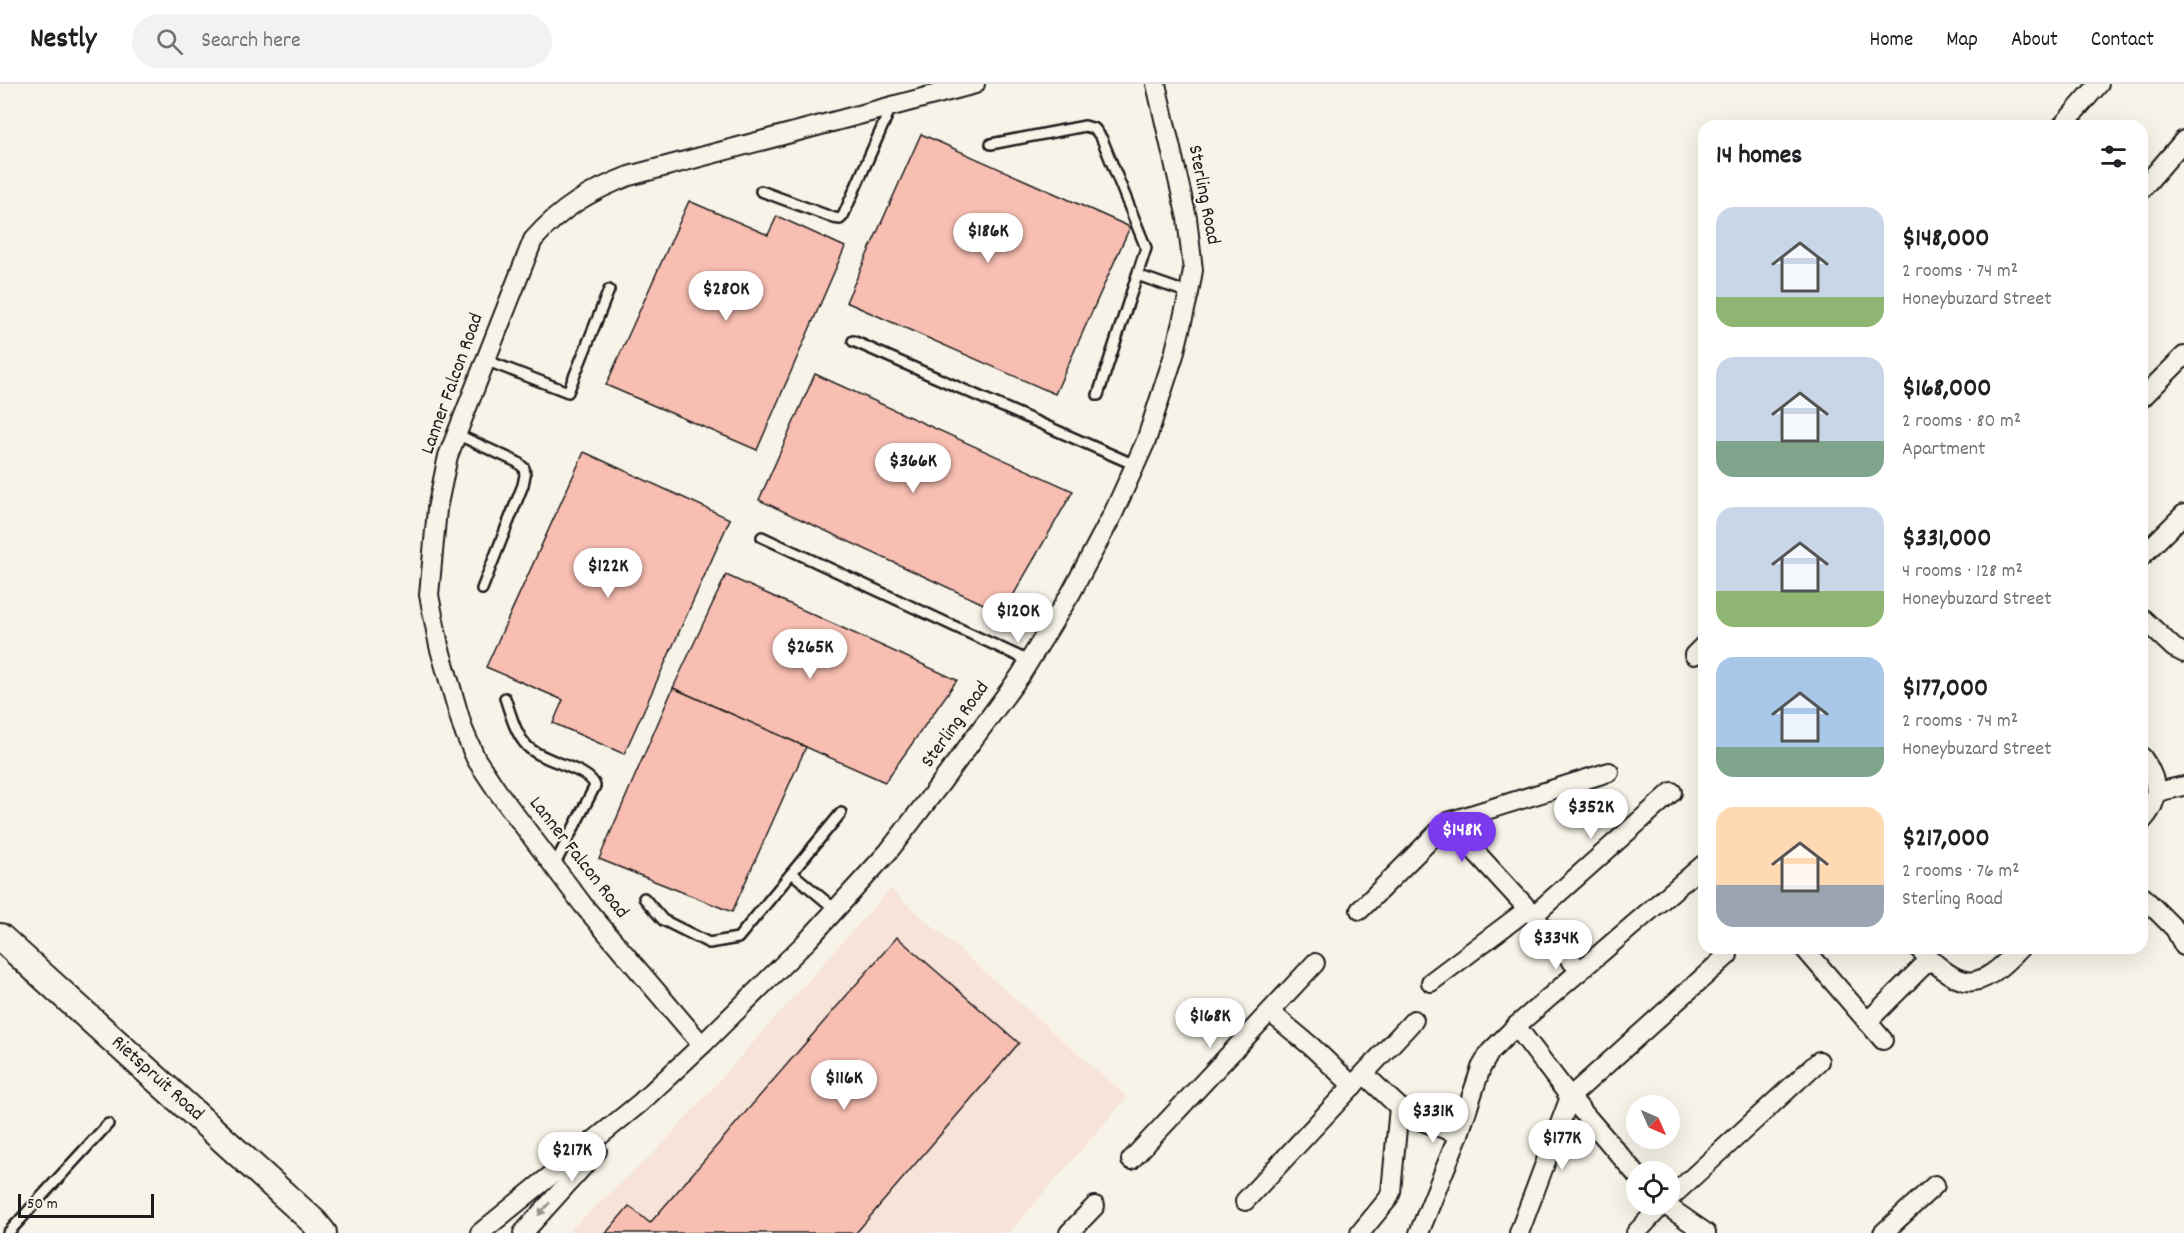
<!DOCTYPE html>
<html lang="en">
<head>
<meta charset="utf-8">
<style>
	:root { --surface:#fff; --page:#f2f2f2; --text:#202124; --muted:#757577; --line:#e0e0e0; --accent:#7c3aed }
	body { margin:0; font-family:Dekko,sans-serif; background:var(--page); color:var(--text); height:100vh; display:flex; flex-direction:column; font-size:22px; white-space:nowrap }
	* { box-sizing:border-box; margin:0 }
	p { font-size:20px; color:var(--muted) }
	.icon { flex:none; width:33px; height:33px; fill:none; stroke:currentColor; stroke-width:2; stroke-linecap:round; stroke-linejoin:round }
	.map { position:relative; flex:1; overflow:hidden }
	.sheet { position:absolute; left:1698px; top:36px; width:450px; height:834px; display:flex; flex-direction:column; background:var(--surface); border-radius:18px; box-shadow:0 6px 24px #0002 }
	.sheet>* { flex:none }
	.needle { width:39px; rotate:135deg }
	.tools { position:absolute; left:1626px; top:1011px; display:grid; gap:12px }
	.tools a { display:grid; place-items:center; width:54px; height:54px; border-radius:50%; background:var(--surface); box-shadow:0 6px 24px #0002; font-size:30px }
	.scale { position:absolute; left:18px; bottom:15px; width:136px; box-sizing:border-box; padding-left:6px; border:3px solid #1c1c1c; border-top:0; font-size:16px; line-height:21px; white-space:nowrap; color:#1c1c1c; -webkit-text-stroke:4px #f7f3e8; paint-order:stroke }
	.price { position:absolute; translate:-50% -51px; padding:0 14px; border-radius:21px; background:#fff; color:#222; font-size:20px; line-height:39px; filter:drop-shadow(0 2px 3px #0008) }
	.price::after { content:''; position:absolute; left:50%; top:36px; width:18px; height:14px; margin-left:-9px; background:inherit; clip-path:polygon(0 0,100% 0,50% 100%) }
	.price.active { background:var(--accent); color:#fff }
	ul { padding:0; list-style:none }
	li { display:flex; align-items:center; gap:18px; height:150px; padding:0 18px }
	li span { display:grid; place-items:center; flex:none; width:168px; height:120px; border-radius:18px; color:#555 }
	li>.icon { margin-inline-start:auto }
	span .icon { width:72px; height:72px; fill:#fffc; stroke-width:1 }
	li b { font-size:26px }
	h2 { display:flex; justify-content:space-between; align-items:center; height:72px; padding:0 18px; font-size:26px }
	header { display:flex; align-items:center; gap:36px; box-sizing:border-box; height:84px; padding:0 30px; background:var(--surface); border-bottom:2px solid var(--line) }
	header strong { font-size:28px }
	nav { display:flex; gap:33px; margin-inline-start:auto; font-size:21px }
	.search { width:420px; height:54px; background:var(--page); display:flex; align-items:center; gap:15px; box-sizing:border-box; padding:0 21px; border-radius:33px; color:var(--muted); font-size:22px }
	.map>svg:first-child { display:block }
	.built { fill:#f7e3d8 }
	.building { fill:#f8beb2; stroke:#1c1c1c; stroke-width:1.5 }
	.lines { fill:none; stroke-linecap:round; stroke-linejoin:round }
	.lane-casing { stroke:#1c1c1c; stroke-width:14 }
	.street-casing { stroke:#1c1c1c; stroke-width:22 }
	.secondary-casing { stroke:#1c1c1c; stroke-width:30 }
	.lane { stroke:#f7f3e8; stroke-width:9 }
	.street { stroke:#f7f3e8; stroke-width:18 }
	.secondary { stroke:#f7f3e8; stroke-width:26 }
	.oneway { fill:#94928c }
	.labels { text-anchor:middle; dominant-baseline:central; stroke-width:4.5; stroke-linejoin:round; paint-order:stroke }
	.street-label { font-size:20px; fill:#1c1c1c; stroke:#f7f3e8 }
</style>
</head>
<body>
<header>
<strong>Nestly</strong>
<div class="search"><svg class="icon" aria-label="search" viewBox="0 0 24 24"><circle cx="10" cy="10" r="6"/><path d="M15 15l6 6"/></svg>Search here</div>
<nav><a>Home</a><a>Map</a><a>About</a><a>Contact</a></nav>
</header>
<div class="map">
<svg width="2184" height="1149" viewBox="0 0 2184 1149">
	<rect width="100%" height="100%" fill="#f7f3e8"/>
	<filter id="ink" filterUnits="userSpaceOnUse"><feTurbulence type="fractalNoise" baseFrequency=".0167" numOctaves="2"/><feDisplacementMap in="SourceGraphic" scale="12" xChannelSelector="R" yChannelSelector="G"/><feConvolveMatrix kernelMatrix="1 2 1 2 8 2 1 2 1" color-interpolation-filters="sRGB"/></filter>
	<g filter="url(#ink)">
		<!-- built -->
		<path class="built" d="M 890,805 L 1127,1013 L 1009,1149 L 567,1149 L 659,1064 Z"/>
		<!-- building -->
		<g class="building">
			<path d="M 921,50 L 1130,143 L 1055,310 L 846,218 Z"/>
			<path d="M 689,117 L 768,151 L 777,132 L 845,163 L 757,366 L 606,301 Z"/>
			<path d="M 815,290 L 1073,407 L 1003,529 L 759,416 Z"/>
			<path d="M 584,368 L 730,435 L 624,670 L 553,639 L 563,616 L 486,583 Z"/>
			<path d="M 726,491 L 957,596 L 885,698 L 673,604 Z"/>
			<path d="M 673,604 L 806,663 L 732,828 L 599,775 Z"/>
			<path d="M 897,853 L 1019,959 L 856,1149 L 606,1149 L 629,1122 L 650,1139 Z"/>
		</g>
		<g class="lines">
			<defs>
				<g id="lane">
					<path d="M 991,60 L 1085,42 L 1095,45 L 1102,55 L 1146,164 L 1098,311"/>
					<path d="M 761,107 L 834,134 L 840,135 L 843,132 L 891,23"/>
					<path d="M 1137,191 L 1189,209"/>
					<path d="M 853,257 L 1135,381"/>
					<path d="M 485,276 L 568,308 L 609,206"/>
					<path d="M 456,350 L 517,378 L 524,384 L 525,391 L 523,401 L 482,505"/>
					<path d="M 762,453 L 1029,577"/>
					<path d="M 505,614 C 511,631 515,649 527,662 C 542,678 590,684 595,702 L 554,782"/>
					<path d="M 792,789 L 836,826"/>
					<path d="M 644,814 L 663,836 L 709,859 L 738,854 L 841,729"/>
					<path d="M 8,1149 L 108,1040"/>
				</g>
				<g id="street">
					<path d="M 2062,42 L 2099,0"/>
					<path d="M 2142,105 L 2184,56"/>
					<path d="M 2142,314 L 2184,272"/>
					<path d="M 2142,472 L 2184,430"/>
					<path d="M 2142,534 L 2174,564 L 2184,569"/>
					<path d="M 1694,571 L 1704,561"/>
					<path d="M 2142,673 C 2158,695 2162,716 2142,737"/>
					<path d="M 2157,708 L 2184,702"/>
					<path d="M 1448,738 L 1609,688"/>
					<path d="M 2142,812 L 2175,845 L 2184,862"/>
					<path d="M 1360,826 L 1448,738 L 1528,825 L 1580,887"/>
					<path d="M 1534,831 L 1672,708"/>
					<path d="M 1804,864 L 1883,956"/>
					<path d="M 1918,864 C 1963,906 1975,911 2020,864"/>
					<path d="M 1431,898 L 1528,825"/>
					<path d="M 1270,928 L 1312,963 L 1353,1002"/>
					<path d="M 1867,938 L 1930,875"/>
					<path d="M 1516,942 L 1570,1013 L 1636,1090"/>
					<path d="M 702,961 L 583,821 L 498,708 L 476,675 L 463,645 L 439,562 L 429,511 L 437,425 L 448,372 L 533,156 C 561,124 590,107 629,92 L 975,0"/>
					<path d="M 1364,990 L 1399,1023 L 1419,1036 L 1459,1050"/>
					<path d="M 1131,1076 L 1315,879"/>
					<path d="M 1670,1114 L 1819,977"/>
					<path d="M 1245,1117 L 1414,936"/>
					<path d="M 1664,1120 L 1706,1149"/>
					<path d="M 480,1149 L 640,1019 L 702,961 L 808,856 L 888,768 L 941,699 L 1020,592 L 1071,509 L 1113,430 L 1146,357 L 1174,271 L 1189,209 L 1193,186 L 1187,134 L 1156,0"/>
					<path d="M 523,1149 L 597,1067"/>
					<path d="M 1069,1149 L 1095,1122"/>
					<path d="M 1360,1149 L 1388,1115 L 1391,1108 L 1399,1023"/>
					<path d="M 1419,1149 L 1459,1050 L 1481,984 L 1490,968 L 1516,942 L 1704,780"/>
					<path d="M 1519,1149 L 1570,1013 L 1728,871"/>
					<path d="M 1636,1149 L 1663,1120"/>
					<path d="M 1883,1149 L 1935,1101"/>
				</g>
				<path id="secondary" d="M 0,853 L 314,1138 L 323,1149"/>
			</defs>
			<!-- lane casing -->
			<use href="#lane" class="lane-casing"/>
			<!-- street casing -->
			<use href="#street" class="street-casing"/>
			<!-- secondary casing -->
			<use href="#secondary" class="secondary-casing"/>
			<!-- lane -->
			<use href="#lane" class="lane"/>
			<!-- street -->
			<use href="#street" class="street"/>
			<!-- secondary -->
			<use href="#secondary" class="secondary"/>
		</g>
		<!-- one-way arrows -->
		<defs><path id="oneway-solid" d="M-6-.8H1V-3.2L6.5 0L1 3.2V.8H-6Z" transform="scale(1.5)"/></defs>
		<use class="oneway" href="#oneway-solid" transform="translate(544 1125) rotate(132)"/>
	</g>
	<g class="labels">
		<!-- street labels -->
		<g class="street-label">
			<text transform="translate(1203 111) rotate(79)">Sterling Road</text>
			<text transform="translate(453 300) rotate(-70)">Lanner Falcon Road</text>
			<text transform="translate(956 641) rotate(-54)">Sterling Road</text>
			<text transform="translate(578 774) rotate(52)">Lanner Falcon Road</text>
			<text transform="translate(157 995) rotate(42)">Rietspruit Road</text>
		</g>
	</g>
</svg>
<div class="tools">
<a><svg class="needle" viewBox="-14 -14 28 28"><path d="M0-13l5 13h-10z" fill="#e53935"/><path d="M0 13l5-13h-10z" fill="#757577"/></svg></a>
<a><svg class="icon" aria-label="locate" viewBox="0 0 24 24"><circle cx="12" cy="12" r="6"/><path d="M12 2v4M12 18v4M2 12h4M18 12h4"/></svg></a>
</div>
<div class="scale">50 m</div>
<b class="price" style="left:988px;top:180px">$186K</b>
<b class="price" style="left:726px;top:238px">$280K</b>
<b class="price" style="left:913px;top:410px">$366K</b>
<b class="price" style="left:608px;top:515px">$122K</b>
<b class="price" style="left:1018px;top:560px">$120K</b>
<b class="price" style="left:810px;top:596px">$265K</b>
<b class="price" style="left:1591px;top:756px">$352K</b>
<b class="price active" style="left:1462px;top:779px">$148K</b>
<b class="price" style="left:1556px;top:887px">$334K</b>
<b class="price" style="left:1210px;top:965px">$168K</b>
<b class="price" style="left:844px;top:1027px">$116K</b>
<b class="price" style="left:1433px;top:1060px">$331K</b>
<b class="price" style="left:1562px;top:1087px">$177K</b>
<b class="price" style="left:572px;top:1099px">$217K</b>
<section class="sheet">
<h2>14 homes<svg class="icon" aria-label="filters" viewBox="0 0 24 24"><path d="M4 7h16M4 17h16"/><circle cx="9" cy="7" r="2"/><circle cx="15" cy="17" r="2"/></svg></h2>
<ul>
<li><span style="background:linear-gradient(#c9d6e8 75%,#8fb573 0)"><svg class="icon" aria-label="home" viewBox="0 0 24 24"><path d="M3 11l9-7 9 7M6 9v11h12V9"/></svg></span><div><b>$148,000</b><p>2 rooms · 74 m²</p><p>Honeybuzard Street</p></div></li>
<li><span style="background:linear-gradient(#c9d6e8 70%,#7fa58c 0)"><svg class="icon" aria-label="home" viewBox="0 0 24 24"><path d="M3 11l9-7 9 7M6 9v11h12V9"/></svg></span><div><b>$168,000</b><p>2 rooms · 80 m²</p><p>Apartment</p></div></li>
<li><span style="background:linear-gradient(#c9d6e8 70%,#8fb573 0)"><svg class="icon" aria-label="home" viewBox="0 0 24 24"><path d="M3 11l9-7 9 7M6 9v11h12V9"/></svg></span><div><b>$331,000</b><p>4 rooms · 128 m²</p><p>Honeybuzard Street</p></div></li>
<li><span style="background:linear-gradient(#a9c7e8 75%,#7fa58c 0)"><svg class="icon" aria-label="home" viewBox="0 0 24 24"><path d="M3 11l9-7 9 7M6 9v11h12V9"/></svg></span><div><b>$177,000</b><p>2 rooms · 74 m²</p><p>Honeybuzard Street</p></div></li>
<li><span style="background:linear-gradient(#ffd9b3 65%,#9aa5b1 0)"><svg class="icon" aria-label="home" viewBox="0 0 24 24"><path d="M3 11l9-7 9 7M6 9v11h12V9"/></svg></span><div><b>$217,000</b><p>2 rooms · 76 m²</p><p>Sterling Road</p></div></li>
</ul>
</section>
</div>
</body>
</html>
